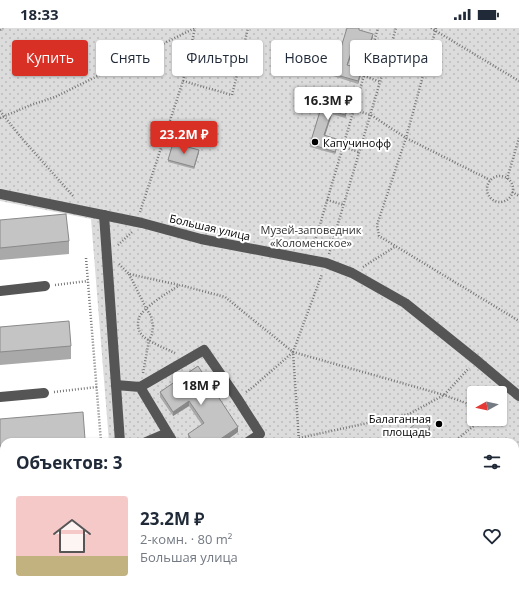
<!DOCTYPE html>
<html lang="ru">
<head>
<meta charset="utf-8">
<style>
	:root { --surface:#fff; --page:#f6f6f7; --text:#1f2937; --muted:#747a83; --accent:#d93025 }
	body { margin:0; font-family:"Open Sans",sans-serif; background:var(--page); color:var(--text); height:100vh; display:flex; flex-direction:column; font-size:15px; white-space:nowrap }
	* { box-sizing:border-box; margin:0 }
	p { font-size:13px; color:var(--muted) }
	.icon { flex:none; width:22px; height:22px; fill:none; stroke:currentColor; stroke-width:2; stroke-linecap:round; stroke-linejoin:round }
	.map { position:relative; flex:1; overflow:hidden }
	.drawer { position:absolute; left:0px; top:410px; width:519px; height:156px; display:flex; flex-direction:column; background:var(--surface); border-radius:12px 12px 0 0; box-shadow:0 1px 3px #0004 }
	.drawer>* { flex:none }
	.banner { position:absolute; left:12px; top:12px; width:495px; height:36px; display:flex; gap:8px }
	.needle { width:26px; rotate:262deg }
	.tools { position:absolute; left:467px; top:358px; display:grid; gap:8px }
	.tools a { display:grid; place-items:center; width:40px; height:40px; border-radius:4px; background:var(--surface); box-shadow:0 1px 3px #0004; font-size:20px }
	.price { position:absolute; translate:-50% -34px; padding:0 9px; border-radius:4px; background:#fff; color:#222; font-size:13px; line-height:26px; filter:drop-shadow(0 1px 2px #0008) }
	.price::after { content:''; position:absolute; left:50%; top:24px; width:12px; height:9px; margin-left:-6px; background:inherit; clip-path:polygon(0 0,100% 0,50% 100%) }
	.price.on { background:var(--accent); color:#fff }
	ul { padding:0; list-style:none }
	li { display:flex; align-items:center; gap:12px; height:100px; padding:0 16px }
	li span { display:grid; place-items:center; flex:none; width:112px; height:80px; border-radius:4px; color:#555 }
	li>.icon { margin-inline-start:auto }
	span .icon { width:48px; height:48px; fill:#fffc; stroke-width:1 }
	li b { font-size:17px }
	h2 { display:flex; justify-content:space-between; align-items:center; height:48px; padding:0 16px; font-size:17px }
	.pill { padding:0 14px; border-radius:4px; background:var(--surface); box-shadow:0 1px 3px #0004; font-size:14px; line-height:36px }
	.pill.on { background:var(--accent); color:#fff }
	.status { display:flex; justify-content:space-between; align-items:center; height:28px; padding:0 20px; background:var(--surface); direction:ltr }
	.status svg { height:11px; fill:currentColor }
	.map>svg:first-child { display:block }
	.park { fill:url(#park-dots); fill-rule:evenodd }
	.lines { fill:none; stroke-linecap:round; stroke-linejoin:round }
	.path { stroke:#777; stroke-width:2.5; stroke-dasharray:1 2; stroke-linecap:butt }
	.minor { stroke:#555; stroke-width:10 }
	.wall { fill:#a9a9a9 }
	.shaded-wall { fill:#898989 }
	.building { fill:#c4c4c4; stroke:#898989 }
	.poi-dot { fill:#000; stroke:#fff; stroke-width:1.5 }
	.labels { text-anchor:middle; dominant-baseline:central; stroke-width:4; stroke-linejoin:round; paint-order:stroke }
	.poi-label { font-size:11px; fill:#000; stroke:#fff; text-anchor:start }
	.street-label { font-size:11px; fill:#000; stroke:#fff }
	.park-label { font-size:11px; fill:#333; stroke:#fff }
</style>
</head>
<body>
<div class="status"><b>18:33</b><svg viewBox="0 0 49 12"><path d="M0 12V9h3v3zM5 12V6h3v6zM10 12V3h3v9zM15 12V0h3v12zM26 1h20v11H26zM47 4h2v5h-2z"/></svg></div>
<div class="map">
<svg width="519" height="566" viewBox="0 0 519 566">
	<defs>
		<pattern id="park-dots" width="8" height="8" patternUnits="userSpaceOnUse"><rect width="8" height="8" fill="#dcdcdc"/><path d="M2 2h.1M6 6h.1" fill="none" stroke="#bbb" stroke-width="1.8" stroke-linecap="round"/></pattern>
	</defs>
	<rect width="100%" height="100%" fill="#fff"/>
	<!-- park -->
	<path class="park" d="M 0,0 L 519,0 L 519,566 L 121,566 L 120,562 L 515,562 L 515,414 L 109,414 L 91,191 L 0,173 ZM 474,365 L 500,365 L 500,391 L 474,391 Z"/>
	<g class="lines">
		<!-- path -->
		<g class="path">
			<path d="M 431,0 L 519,53"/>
			<path d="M 436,0 L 406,110 L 377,197 L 379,208 L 519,293"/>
			<path d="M 0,2 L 3,0"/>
			<path d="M 375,12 L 391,17"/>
			<path d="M 192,13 L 243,23"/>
			<path d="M 364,48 L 381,54"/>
			<path d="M 183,53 L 232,67 L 236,51 L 248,0"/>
			<path d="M 354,82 L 371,87 L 406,110 L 490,152"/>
			<path d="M 0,83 L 24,113 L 74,169"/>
			<path d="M 0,90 L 31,77 L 55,69 L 195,0"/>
			<path d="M 343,119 L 359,124"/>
			<circle cx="500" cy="161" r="13"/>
			<path d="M 507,151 L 519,110"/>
			<path d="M 512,164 L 519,168"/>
			<path d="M 327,172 L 344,177"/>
			<path d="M 140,184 L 183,53 L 195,0"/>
			<path d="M 319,200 L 336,205"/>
			<path d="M 118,217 L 132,204"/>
			<path d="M 311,221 L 316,210 L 378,0"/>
			<path d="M 329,226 L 396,0"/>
			<path d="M 86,230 L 101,414"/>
			<path d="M 119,236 L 129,246 L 179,257"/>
			<path d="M 363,239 L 396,218"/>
			<path d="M 129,246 L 146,280 L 151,288 L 153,298 L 152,306 L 149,312 L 143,345"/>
			<path d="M 55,257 L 88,253"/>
			<path d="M 175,325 C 167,321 148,314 142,307 C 138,303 137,296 139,290 C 142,280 170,263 180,257 L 225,269 L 293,324 L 444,367 L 474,378"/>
			<path d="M 54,364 L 97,359"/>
			<path d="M 246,364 L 253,359 L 292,325"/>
			<path d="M 500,376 L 506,371"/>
			<path d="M 299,410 L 409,386 L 444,367 L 469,340"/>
			<path d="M 299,414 L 293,324 L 322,246"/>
			<path d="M 454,414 L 482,391"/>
			<path d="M 247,562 L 249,566"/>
			<path d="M 311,562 L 316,566"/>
			<path d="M 271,566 L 272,562"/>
		</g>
		<!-- minor -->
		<g class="minor">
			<path d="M 0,166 L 142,195 L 201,211 L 326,235 L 352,245 L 405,275 L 476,332 L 519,368"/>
			<path d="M 104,187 L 120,414"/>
			<path d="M 0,263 L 45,258"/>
			<path d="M 116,357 L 140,359 L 173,414"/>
			<path d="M 140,359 L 204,322 L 237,370 L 260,406 L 248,414"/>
			<path d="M 0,369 L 44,365"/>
			<path d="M 146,414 L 167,405"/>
			<path d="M 56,562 L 56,566"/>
			<path d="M 130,562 L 130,566"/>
		</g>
	</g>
	<!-- wall -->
	<g class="wall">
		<path d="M 359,2 L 373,9 L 369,20 L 355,16 L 348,37 L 362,44 L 358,56 L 333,48 L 333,46 Z"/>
		<path d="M 336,68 L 335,71 L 349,78 L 345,90 L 332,86 L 325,108 L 339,114 L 335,126 L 310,119 L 310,116 L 320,82 L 320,79 Z"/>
		<path d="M 199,124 L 194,141 L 168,134 L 168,132 Z"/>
		<path d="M 0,192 L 69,213 L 69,226 L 0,232 Z"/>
		<path d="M 0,299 L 71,318 L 71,331 L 0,337 Z"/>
		<path d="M 198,338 L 238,404 L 224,414 L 190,414 L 188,411 L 188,406 L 202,397 L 189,378 L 173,388 L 160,369 L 160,364 Z"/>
		<path d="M 0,391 L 85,411 L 85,414 L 4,414 L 4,431 L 0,431 Z"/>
		<path d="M 0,536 L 4,536 L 4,562 L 27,562 L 27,566 L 0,566 Z"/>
	</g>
	<!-- shaded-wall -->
	<g class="shaded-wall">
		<path d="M 373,6 L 373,9 L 369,20 L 369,18 Z"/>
		<path d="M 355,13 L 355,16 L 347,39 L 347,37 Z"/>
		<path d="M 362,41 L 362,44 L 358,56 L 358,53 Z"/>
		<path d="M 349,75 L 349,78 L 345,90 L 345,87 Z"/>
		<path d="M 332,83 L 332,86 L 324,110 L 324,107 Z"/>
		<path d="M 339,112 L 339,114 L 335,126 L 335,124 Z"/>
		<path d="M 199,122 L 199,124 L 194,141 L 194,139 Z"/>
		<path d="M 189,373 L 189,378 L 173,388 L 173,384 Z"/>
		<path d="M 238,399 L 238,404 L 224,414 L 216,414 Z"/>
		<path d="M 430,400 L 430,407 L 423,414 L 419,410 Z"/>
	</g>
	<!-- building -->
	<g class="building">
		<path d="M 347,0 L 359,0 L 359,2 L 373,6 L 369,18 L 355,13 L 347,37 L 362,41 L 358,53 L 333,46 Z"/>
		<path d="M 325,62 L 336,65 L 334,71 L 349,75 L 345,87 L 332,83 L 324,107 L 339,112 L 335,124 L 310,116 L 321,80 L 320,79 Z"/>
		<path d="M 173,115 L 199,122 L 194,139 L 168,132 Z"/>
		<path d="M 66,186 L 69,213 L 0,220 L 0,192 Z"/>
		<path d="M 69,293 L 71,318 L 0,324 L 0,299 Z"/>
		<path d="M 198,338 L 238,399 L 216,414 L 193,414 L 188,406 L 204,395 L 189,373 L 173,384 L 160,364 Z"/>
		<path d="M 83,384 L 85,411 L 47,414 L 4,414 L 4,418 L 0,418 L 0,391 Z"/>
		<path d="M 422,390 L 430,400 L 419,410 L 423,414 L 394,414 Z"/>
		<path d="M 0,536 L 4,536 L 4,561 L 0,562 Z"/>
	</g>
	<!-- markers -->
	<g class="poi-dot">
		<circle cx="315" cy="114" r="4"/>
		<circle cx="439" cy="396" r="4"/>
	</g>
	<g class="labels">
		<!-- poi labels -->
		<g class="poi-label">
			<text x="323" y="114">Капучинофф</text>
			<text x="431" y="390" text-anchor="end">Балаганная<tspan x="431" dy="13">площадь</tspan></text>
		</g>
		<!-- street labels -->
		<g class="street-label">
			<text transform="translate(210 199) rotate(13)">Большая улица</text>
		</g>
		<!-- park labels -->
		<g class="park-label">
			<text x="311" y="201">Музей-заповедник<tspan x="311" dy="13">«Коломенское»</tspan></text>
		</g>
	</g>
</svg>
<div class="tools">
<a><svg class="needle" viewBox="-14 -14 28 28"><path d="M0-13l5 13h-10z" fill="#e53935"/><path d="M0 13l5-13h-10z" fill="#747a83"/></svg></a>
</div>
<b class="price" style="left:328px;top:93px">16.3M ₽</b>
<b class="price on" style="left:184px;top:127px">23.2M ₽</b>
<b class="price" style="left:201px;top:378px">18M ₽</b>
<div class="banner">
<a class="pill on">Купить</a>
<a class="pill">Снять</a>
<a class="pill">Фильтры</a>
<a class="pill">Новое</a>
<a class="pill">Квартира</a>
</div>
<section class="drawer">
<h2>Объектов: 3<svg class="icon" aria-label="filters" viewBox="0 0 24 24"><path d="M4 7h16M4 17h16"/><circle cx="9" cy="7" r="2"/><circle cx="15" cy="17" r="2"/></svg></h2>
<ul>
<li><span style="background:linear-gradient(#f6c9c9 75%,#c2b280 0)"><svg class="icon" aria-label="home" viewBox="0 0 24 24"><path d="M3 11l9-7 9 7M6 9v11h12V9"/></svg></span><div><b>23.2M ₽</b><p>2-комн. · 80 m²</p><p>Большая улица</p></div><svg class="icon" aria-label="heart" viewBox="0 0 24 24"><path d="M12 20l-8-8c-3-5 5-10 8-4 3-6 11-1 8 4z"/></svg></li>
</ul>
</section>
</div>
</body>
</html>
